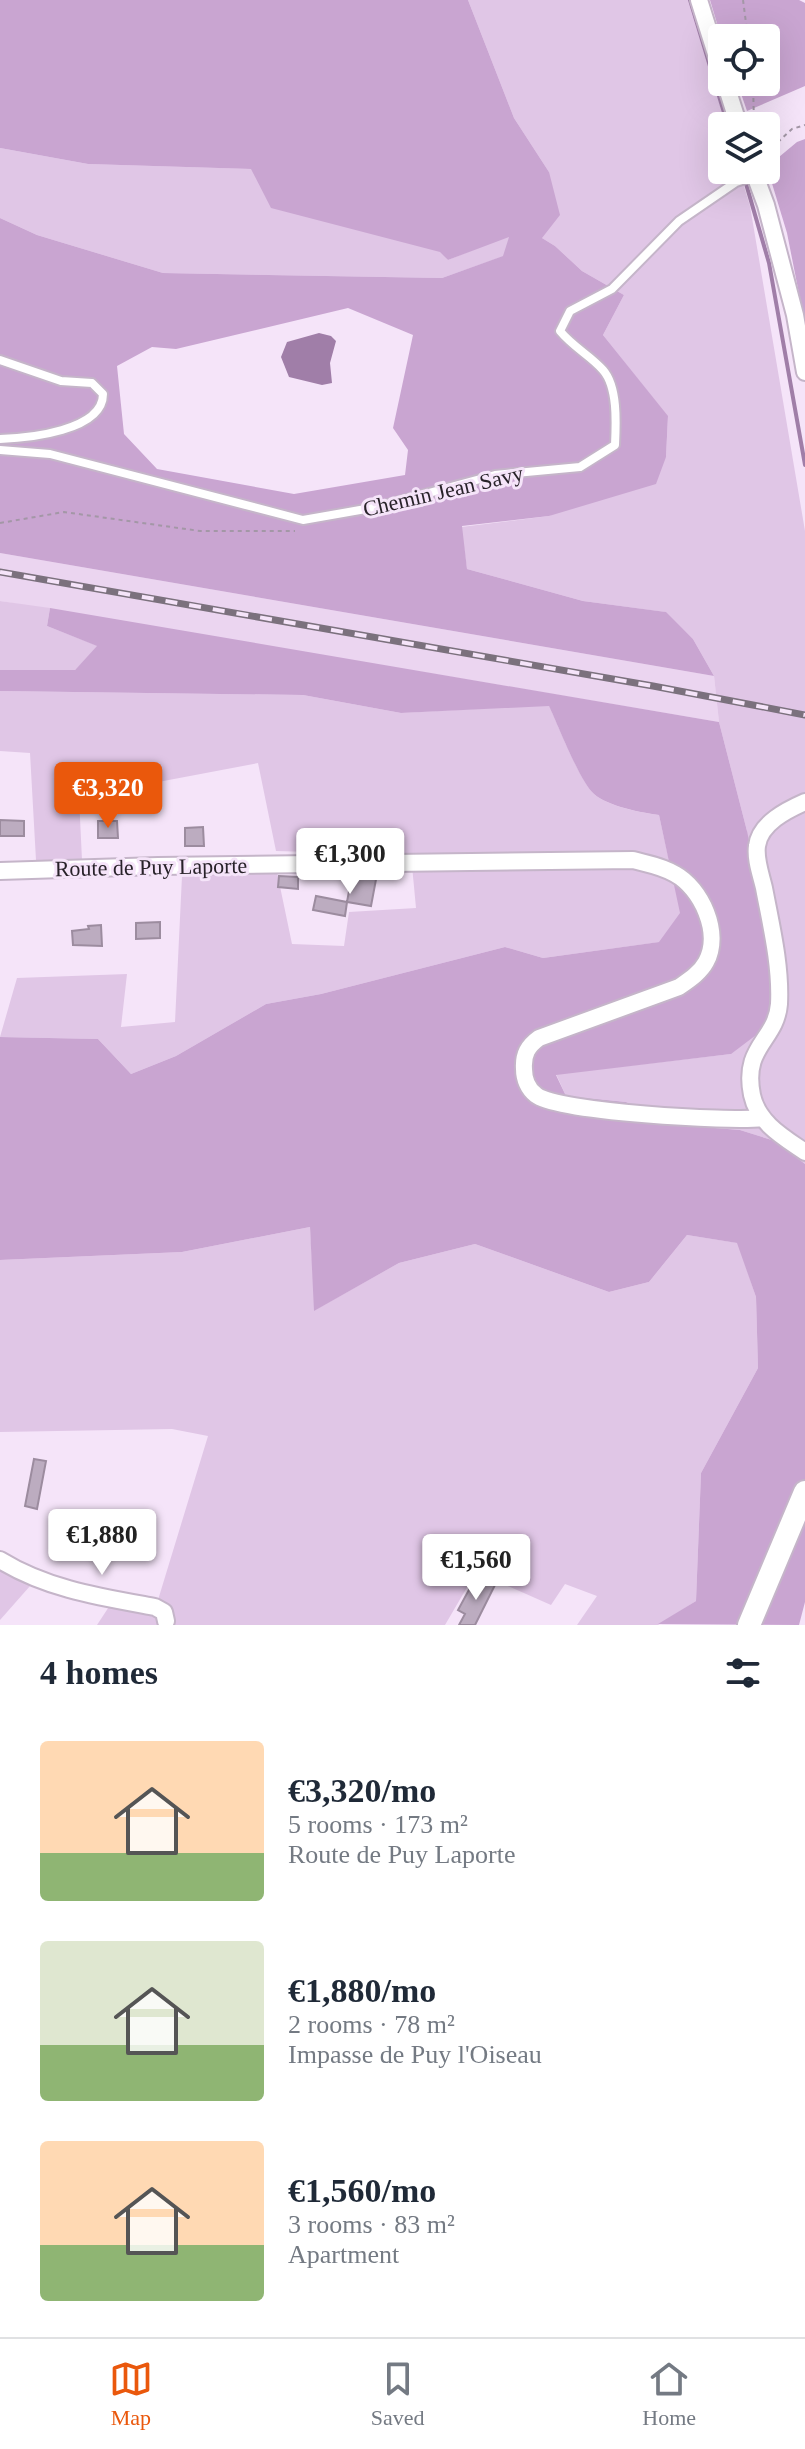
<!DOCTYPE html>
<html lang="en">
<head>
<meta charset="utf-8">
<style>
	:root { --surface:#fff; --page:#f6f6f7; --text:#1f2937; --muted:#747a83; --line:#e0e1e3; --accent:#ea580c }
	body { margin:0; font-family:"Times New Roman",serif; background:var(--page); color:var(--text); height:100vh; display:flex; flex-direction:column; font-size:30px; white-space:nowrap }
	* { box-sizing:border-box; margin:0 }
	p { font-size:26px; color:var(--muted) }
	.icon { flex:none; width:44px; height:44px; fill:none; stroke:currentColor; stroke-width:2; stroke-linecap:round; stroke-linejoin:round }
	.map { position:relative; height:1625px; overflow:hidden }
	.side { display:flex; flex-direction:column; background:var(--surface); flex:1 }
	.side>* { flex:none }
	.fabs { position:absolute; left:708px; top:24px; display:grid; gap:16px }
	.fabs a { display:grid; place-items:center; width:72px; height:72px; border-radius:8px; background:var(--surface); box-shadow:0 8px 32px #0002; font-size:40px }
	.price { position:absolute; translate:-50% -68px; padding:0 18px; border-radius:8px; background:#fff; color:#222; font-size:26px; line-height:52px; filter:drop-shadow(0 2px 4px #0008) }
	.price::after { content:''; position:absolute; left:50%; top:48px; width:24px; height:18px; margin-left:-12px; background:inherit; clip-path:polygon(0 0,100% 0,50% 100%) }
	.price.current { background:var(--accent); color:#fff }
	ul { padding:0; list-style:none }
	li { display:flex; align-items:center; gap:24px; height:200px; padding:0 40px }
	li span { display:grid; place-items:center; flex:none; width:224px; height:160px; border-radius:8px; color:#555 }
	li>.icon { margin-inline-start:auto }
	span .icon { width:96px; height:96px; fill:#fffc; stroke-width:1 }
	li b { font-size:34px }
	h2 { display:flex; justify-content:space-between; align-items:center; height:96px; padding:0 40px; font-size:34px }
	.dock { display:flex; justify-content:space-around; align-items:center; height:112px; border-top:2px solid var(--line); background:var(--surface); font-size:22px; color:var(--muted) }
	.dock a { display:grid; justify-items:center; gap:4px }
	.dock .current { color:var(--accent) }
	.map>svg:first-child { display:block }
	.built { fill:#ebd5f0 }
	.green { fill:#e0c6e6 }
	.forest { fill:#c9a5d1; fill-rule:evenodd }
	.water { fill:#a07ea8 }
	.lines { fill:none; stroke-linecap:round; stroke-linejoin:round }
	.stream { stroke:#a07ea8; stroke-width:4 }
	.building { fill:#bcacc0; stroke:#9c8c9f; stroke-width:2 }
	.lane-casing { stroke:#c5b5c9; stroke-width:12 }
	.street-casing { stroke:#c5b5c9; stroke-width:20 }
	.secondary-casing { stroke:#c5b5c9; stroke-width:26 }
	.path { stroke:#a397a6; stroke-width:2; stroke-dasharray:4 4; stroke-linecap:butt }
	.lane { stroke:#fff; stroke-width:8 }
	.street { stroke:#fff; stroke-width:16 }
	.secondary { stroke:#fff; stroke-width:22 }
	.rail-casing { stroke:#7b717d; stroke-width:7 }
	.rail { stroke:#f5e4f9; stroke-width:4; stroke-dasharray:12; stroke-linecap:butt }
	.labels { text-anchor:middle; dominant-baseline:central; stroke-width:6; stroke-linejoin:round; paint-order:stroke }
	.street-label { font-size:22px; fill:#282229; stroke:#f5e4f9 }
</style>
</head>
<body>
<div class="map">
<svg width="805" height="1625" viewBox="0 0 805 1625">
	<rect width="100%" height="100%" fill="#f5e4f9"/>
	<!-- built -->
	<path class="built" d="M 0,553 L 714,676 L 719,722 L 0,601 Z"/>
	<!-- green -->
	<g class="green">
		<path d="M 468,0 L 689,0 L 726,126 L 722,126 L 722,170 L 739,170 L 750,206 L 805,531 L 805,1164 L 775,1141 L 740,1130 L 666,1124 L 626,1102 L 566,1096 L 556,1074 L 731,1054 L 747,831 L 719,722 L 714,676 L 693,639 L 665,612 L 583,601 L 467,569 L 461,527 L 549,516 L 666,457 L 668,417 L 603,335 L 624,295 L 582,271 L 555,246 L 542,238 L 549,172 L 514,118 Z"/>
		<path d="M 0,148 L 88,164 L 252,169 L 441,252 L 448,260 L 510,235 L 504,256 L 442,278 L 163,273 L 37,235 L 0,218 Z"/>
		<path d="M 0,601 L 50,608 L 47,626 L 98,646 L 75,670 L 0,670 Z"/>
		<path d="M 0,691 L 303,695 L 401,713 L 549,705 C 558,725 580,781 594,794 C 607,806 642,813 659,815 L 681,914 L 660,942 L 543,958 L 505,947 L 321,994 L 266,1004 L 176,1056 L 131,1074 L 98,1039 L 0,1037 L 17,978 L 127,974 L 121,1027 L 175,1022 L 182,876 L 277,872 L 292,944 L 344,946 L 349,912 L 416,908 L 411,855 L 276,851 L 258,763 L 79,797 L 82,860 L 36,860 L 30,753 L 0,751 Z"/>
		<path d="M 310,1227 L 315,1310 L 399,1263 L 475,1244 L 609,1292 L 649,1282 L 687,1235 L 738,1243 L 756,1297 L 758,1368 L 701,1473 L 696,1601 L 658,1625 L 577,1625 L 597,1596 L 565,1584 L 551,1605 L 476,1572 L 445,1625 L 97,1625 L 118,1593 L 158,1600 L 208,1436 L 172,1429 L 0,1432 L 0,1260 L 182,1252 Z"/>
		<path d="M 0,1568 L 30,1586 L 0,1620 Z"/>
	</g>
	<!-- forest -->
	<g class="forest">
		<path d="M 0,0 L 468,0 L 514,118 L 549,172 L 560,215 L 542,238 L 555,246 L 582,271 L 624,295 L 603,335 L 668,416 L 666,457 L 656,484 L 549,516 L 462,526 L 467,569 L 583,601 L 666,612 L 693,639 L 714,676 L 0,553 L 0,218 L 37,235 L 163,273 L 442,278 L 503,256 L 509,237 L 448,260 L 440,252 L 271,208 L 251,169 L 88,164 L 0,148 ZM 348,308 L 413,335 L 393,428 L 408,450 L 405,475 L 294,494 L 157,469 L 124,434 L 117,366 L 152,347 L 176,349 Z"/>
		<path d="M 710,0 L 799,0 L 805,3 L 805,86 L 747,111 L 737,82 L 766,82 L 766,38 L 722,40 Z"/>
		<path d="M 805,139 L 805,324 L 787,233 L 767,167 L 797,142 Z"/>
		<path d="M 50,608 L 719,722 L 747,831 L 770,944 L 772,1007 L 764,1029 L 731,1054 L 556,1075 L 566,1096 L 626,1102 L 666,1124 L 740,1130 L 775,1141 L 805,1164 L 805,1602 L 799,1625 L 658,1624 L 696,1601 L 701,1473 L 758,1368 L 756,1297 L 737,1243 L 687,1235 L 649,1282 L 609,1292 L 475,1244 L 399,1263 L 314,1311 L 310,1227 L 182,1252 L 0,1260 L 0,1037 L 98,1039 L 131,1074 L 176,1056 L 266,1004 L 321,994 L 505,947 L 543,958 L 659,942 L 680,913 L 659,815 C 643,813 607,806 594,794 C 580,782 558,725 549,706 L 401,713 L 303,695 L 0,691 L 0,670 L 75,670 L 97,646 L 47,626 Z"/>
	</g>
	<!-- water -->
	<path class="water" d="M 319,333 L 331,336 L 336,341 L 330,363 L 332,383 L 322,385 L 289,377 L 281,357 L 287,342 Z"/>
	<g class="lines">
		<!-- stream -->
		<g class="stream">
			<path d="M 690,0 L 728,126"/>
			<path d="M 742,170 L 769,263 L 805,465"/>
		</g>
	</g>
	<!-- building -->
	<g class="building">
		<path d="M 0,820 L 24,821 L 24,836 L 0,836 Z"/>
		<path d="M 98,821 L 117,821 L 118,838 L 98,838 Z"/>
		<path d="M 203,827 L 204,846 L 185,846 L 185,828 Z"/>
		<path d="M 377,874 L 371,906 L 347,902 L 345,916 L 313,910 L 316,896 L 347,902 L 352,875 Z"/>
		<path d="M 279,876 L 298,877 L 298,889 L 278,887 Z"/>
		<path d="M 160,922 L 160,938 L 136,939 L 136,923 Z"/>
		<path d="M 101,925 L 102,946 L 73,945 L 72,931 L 89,929 L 88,926 Z"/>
		<path d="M 34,1459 L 46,1461 L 37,1509 L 25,1506 Z"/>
		<path d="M 480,1577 L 495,1585 L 475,1625 L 459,1625 L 465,1614 L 458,1610 L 470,1588 L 473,1590 Z"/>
	</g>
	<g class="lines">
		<defs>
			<g id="lane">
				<path d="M 0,360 L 61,381 L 92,383 L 103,394 C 103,431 28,438 0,439"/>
				<path d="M 0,450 L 50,454 L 303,520 L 377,507 L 495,475 L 580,467 L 615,445 C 616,424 618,387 603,370 C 591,356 573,347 560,331 L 570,311 L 612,289 L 679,221 L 736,182 L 755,176"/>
			</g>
			<g id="street">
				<path d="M 699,0 L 722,73"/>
				<path d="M 725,82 L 739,126"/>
				<path d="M 753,170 L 766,205 L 795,315 L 805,372"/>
				<path d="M 805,802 C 787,810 760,823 757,846 C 755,859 761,875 764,888 C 771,925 781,966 779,1004 C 776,1041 742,1046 752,1095 C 758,1123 783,1137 805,1152"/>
				<path d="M 0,871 L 158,866 L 633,860 C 648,864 662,866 675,874 C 701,888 722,933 706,962 C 700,973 689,980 679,987 L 539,1038 C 528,1046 523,1054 524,1069 C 524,1079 528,1089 536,1095 C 557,1112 731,1122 762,1118"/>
				<path d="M 0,1560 C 47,1589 100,1597 155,1607 L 164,1612 L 166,1621"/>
			</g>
			<path id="secondary" d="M 749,1625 L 805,1492"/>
		</defs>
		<!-- lane casing -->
		<use href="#lane" class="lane-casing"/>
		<!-- street casing -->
		<use href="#street" class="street-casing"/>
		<!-- secondary casing -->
		<use href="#secondary" class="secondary-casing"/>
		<!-- path -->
		<g class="path">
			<path d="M 743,0 L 748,38"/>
			<path d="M 753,82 L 754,125"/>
			<path d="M 766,153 L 792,129 L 805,125"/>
			<path d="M 0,523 L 64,512 L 200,531 L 295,531"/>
		</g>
		<!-- lane -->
		<use href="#lane" class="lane"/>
		<!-- street -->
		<use href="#street" class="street"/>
		<!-- secondary -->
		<use href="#secondary" class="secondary"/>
		<defs>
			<path id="rail" d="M 0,572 L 653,686 L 805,715"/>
		</defs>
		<!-- rail casing -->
		<use href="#rail" class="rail-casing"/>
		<!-- rail -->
		<use href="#rail" class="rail"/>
	</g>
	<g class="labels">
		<!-- street labels -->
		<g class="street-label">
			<text transform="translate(443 491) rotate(-13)">Chemin Jean Savy</text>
			<text transform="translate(151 867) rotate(-1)">Route de Puy Laporte</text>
		</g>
	</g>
</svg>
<div class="fabs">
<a><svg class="icon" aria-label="locate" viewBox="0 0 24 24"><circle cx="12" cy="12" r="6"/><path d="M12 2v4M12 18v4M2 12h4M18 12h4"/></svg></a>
<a><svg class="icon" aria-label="layers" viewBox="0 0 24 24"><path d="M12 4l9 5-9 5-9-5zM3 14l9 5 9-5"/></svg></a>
</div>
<b class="price current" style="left:108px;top:830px">€3,320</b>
<b class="price" style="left:350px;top:896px">€1,300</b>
<b class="price" style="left:102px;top:1577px">€1,880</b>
<b class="price" style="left:476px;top:1602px">€1,560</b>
</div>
<section class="side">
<h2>4 homes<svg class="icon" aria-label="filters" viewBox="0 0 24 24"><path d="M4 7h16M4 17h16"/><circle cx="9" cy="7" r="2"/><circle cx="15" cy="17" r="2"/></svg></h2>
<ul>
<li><span style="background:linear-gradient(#ffd9b3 70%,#8fb573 0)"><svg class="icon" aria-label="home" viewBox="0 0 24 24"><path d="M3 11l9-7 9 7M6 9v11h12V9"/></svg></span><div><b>€3,320/mo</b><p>5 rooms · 173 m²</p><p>Route de Puy Laporte</p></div></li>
<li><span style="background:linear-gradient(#dfe7d0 65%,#8fb573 0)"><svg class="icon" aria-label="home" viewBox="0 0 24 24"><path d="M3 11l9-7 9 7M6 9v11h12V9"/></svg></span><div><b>€1,880/mo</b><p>2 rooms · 78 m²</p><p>Impasse de Puy l'Oiseau</p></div></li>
<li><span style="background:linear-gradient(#ffd9b3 65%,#8fb573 0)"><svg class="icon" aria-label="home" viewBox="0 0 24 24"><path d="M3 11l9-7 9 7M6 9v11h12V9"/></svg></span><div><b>€1,560/mo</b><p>3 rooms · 83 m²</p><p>Apartment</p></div></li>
</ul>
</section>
<nav class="dock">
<a class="current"><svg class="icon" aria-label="map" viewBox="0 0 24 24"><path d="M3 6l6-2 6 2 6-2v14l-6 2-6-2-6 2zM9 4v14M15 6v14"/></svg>Map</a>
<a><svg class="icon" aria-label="saved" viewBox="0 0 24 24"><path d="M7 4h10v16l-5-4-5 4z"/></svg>Saved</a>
<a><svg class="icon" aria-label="home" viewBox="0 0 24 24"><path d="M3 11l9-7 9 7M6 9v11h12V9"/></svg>Home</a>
</nav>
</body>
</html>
